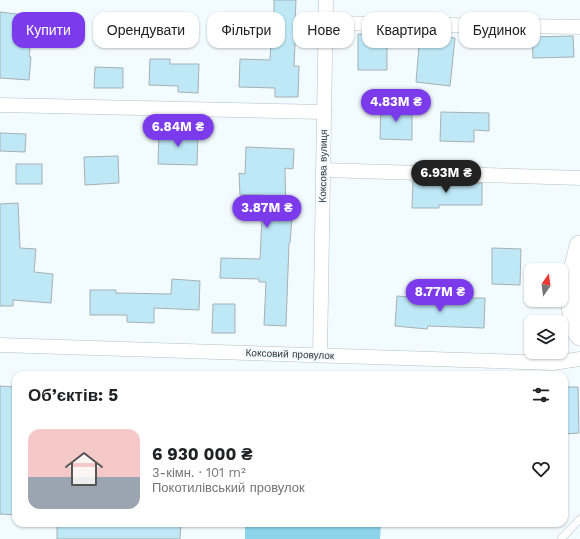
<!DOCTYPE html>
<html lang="uk">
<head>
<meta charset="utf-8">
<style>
	:root { --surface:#fff; --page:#f2f2f2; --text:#202124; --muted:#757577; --accent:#7c3aed }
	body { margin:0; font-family:"Work Sans",sans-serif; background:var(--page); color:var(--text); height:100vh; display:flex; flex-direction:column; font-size:15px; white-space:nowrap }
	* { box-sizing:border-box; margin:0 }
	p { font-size:13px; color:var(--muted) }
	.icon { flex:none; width:22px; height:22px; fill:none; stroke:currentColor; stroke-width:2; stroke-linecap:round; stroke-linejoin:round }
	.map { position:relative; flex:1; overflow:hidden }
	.panel { position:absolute; left:12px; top:371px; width:556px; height:156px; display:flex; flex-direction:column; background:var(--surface); border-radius:12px; box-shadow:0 1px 3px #0004 }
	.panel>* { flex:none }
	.top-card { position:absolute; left:12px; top:12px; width:556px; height:36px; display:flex; gap:8px }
	.needle { width:26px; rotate:14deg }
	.buttons { position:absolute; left:524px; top:263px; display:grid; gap:8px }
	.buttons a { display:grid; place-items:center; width:44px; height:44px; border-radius:8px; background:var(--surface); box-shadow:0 1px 3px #0004; font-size:20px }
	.price { position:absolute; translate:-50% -34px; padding:0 9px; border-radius:14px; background:var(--accent); color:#fff; font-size:13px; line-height:26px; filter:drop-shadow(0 1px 2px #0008) }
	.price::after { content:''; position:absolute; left:50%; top:24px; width:12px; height:9px; margin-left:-6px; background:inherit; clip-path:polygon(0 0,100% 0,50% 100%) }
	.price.selected { background:#222; color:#fff }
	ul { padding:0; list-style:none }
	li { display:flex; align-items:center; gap:12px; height:100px; padding:0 16px }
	li span { display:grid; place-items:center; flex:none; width:112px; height:80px; border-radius:12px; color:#555 }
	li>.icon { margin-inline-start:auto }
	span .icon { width:48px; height:48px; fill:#fffc; stroke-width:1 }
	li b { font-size:17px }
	h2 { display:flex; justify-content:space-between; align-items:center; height:48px; padding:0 16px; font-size:17px }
	.pill { padding:0 14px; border-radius:12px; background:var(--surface); box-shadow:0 1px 3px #0004; font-size:14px; line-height:36px }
	.pill.selected { background:var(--accent); color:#fff }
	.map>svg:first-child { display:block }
	.green { fill:#8bd4ea }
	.building { fill:#bee8f6; stroke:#a7b0b3 }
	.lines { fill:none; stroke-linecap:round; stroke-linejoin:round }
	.lane-casing { stroke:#b6bfc2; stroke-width:8 }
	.street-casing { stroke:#b6bfc2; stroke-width:15 }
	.primary-casing { stroke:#b6bfc2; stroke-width:22 }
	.lane { stroke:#fff; stroke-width:7 }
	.street { stroke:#fff; stroke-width:14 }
	.primary { stroke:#fff; stroke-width:21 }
	.labels { text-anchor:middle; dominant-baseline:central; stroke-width:4; stroke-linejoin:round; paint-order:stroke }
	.street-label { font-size:10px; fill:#313436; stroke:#f2fbff }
</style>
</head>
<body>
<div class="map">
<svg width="580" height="539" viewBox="0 0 580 539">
	<rect width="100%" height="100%" fill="#f2fbff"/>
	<!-- green -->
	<path class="green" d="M 245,523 L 381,523 L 380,539 L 245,539 Z"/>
	<!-- building -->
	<g class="building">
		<path d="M 274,0 L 296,0 L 295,24 L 296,24 L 294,66 L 299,66 L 298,97 L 275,97 L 275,88 L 239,87 L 240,59 L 270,60 L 272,23 L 274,23 Z"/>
		<path d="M 0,12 L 34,16 L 29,57 L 31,57 L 29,80 L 0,78 Z"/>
		<path d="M 358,34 L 387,35 L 387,70 L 358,70 Z"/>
		<path d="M 420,34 L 455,38 L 450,86 L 416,82 Z"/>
		<path d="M 573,36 L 574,57 L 533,58 L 532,37 Z"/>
		<path d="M 150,59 L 170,59 L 170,64 L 199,64 L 198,93 L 178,92 L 178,86 L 149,85 Z"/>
		<path d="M 95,67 L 123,68 L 123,88 L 94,88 Z"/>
		<path d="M 381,105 L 412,106 L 412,140 L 380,139 Z"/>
		<path d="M 441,112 L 489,113 L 489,131 L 474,130 L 474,142 L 440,141 Z"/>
		<path d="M 159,131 L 198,132 L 197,165 L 158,164 Z"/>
		<path d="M 0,133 L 26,134 L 25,152 L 0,151 Z"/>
		<path d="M 246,147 L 294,149 L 293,169 L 285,168 L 286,218 L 292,218 L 290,243 L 289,243 L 286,326 L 264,325 L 266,282 L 259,282 L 259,279 L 220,278 L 221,258 L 260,259 L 263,195 L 240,195 L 239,173 L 245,174 Z"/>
		<path d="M 118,156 L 119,183 L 85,185 L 84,157 Z"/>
		<rect x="16" y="164" width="26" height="20"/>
		<path d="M 413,181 L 482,183 L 482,205 L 439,205 L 439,208 L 412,208 Z"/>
		<path d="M 18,203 L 20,248 L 36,249 L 34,272 L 53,274 L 51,303 L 13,300 L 13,306 L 0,306 L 0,204 Z"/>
		<path d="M 492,248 L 521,249 L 520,285 L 492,284 Z"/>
		<path d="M 172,279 L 200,281 L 199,310 L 154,308 L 154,323 L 127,322 L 127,315 L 90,315 L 90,290 L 116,290 L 116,293 L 171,294 Z"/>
		<path d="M 397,296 L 451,300 L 451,298 L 485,298 L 484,328 L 428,326 L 427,329 L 395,326 Z"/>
		<path d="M 213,304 L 235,304 L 235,333 L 212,333 Z"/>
		<path d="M 0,386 L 16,387 L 16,515 L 0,514 Z"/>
		<path d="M 564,387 L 578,387 L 579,433 L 564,434 Z"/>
		<path d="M 57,523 L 181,523 L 180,539 L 57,539 Z"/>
	</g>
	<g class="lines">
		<defs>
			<path id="lane" d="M 561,539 L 580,519"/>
			<g id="street">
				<path d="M 326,23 L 580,27"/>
				<path d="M 0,105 L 324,112"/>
				<path d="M 323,170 L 580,178"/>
				<path d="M 0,345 L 553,363 L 580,359"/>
				<path d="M 320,355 L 326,0"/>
			</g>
			<path id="primary" d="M 580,246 L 572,279 L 571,302 L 574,317 L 578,332 L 580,335"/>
		</defs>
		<!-- lane casing -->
		<use href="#lane" class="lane-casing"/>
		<!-- street casing -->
		<use href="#street" class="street-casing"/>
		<!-- primary casing -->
		<use href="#primary" class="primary-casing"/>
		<!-- lane -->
		<use href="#lane" class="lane"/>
		<!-- street -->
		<use href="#street" class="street"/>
		<!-- primary -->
		<use href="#primary" class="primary"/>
	</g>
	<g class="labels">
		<!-- street labels -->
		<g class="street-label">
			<text transform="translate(323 166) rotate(-89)">Коксова вулиця</text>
			<text transform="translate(290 354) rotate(2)">Коксовий провулок</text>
		</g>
	</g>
</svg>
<div class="buttons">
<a><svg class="needle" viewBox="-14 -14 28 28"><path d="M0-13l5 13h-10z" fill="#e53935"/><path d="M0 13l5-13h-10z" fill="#757577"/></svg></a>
<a><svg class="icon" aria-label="layers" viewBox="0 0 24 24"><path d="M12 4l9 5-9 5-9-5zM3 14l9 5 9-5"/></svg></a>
</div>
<b class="price" style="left:396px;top:123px">4.83M ₴</b>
<b class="price" style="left:178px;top:148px">6.84M ₴</b>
<b class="price selected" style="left:446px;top:194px">6.93M ₴</b>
<b class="price" style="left:267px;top:229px">3.87M ₴</b>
<b class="price" style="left:440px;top:313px">8.77M ₴</b>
<div class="top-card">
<a class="pill selected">Купити</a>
<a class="pill">Орендувати</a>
<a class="pill">Фільтри</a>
<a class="pill">Нове</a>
<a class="pill">Квартира</a>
<a class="pill">Будинок</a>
</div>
<section class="panel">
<h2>Об’єктів: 5<svg class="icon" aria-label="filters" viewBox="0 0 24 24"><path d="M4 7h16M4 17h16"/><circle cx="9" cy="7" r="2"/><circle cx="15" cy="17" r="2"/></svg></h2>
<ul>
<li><span style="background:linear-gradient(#f6c9c9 60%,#9aa5b1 0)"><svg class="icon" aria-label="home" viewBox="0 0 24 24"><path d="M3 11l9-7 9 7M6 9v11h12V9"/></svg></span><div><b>6 930 000 ₴</b><p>3-кімн. · 101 m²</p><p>Покотилівський провулок</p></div><svg class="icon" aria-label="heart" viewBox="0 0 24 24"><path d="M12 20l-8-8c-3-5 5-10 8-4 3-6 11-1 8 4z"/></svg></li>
</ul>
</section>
</div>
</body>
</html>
